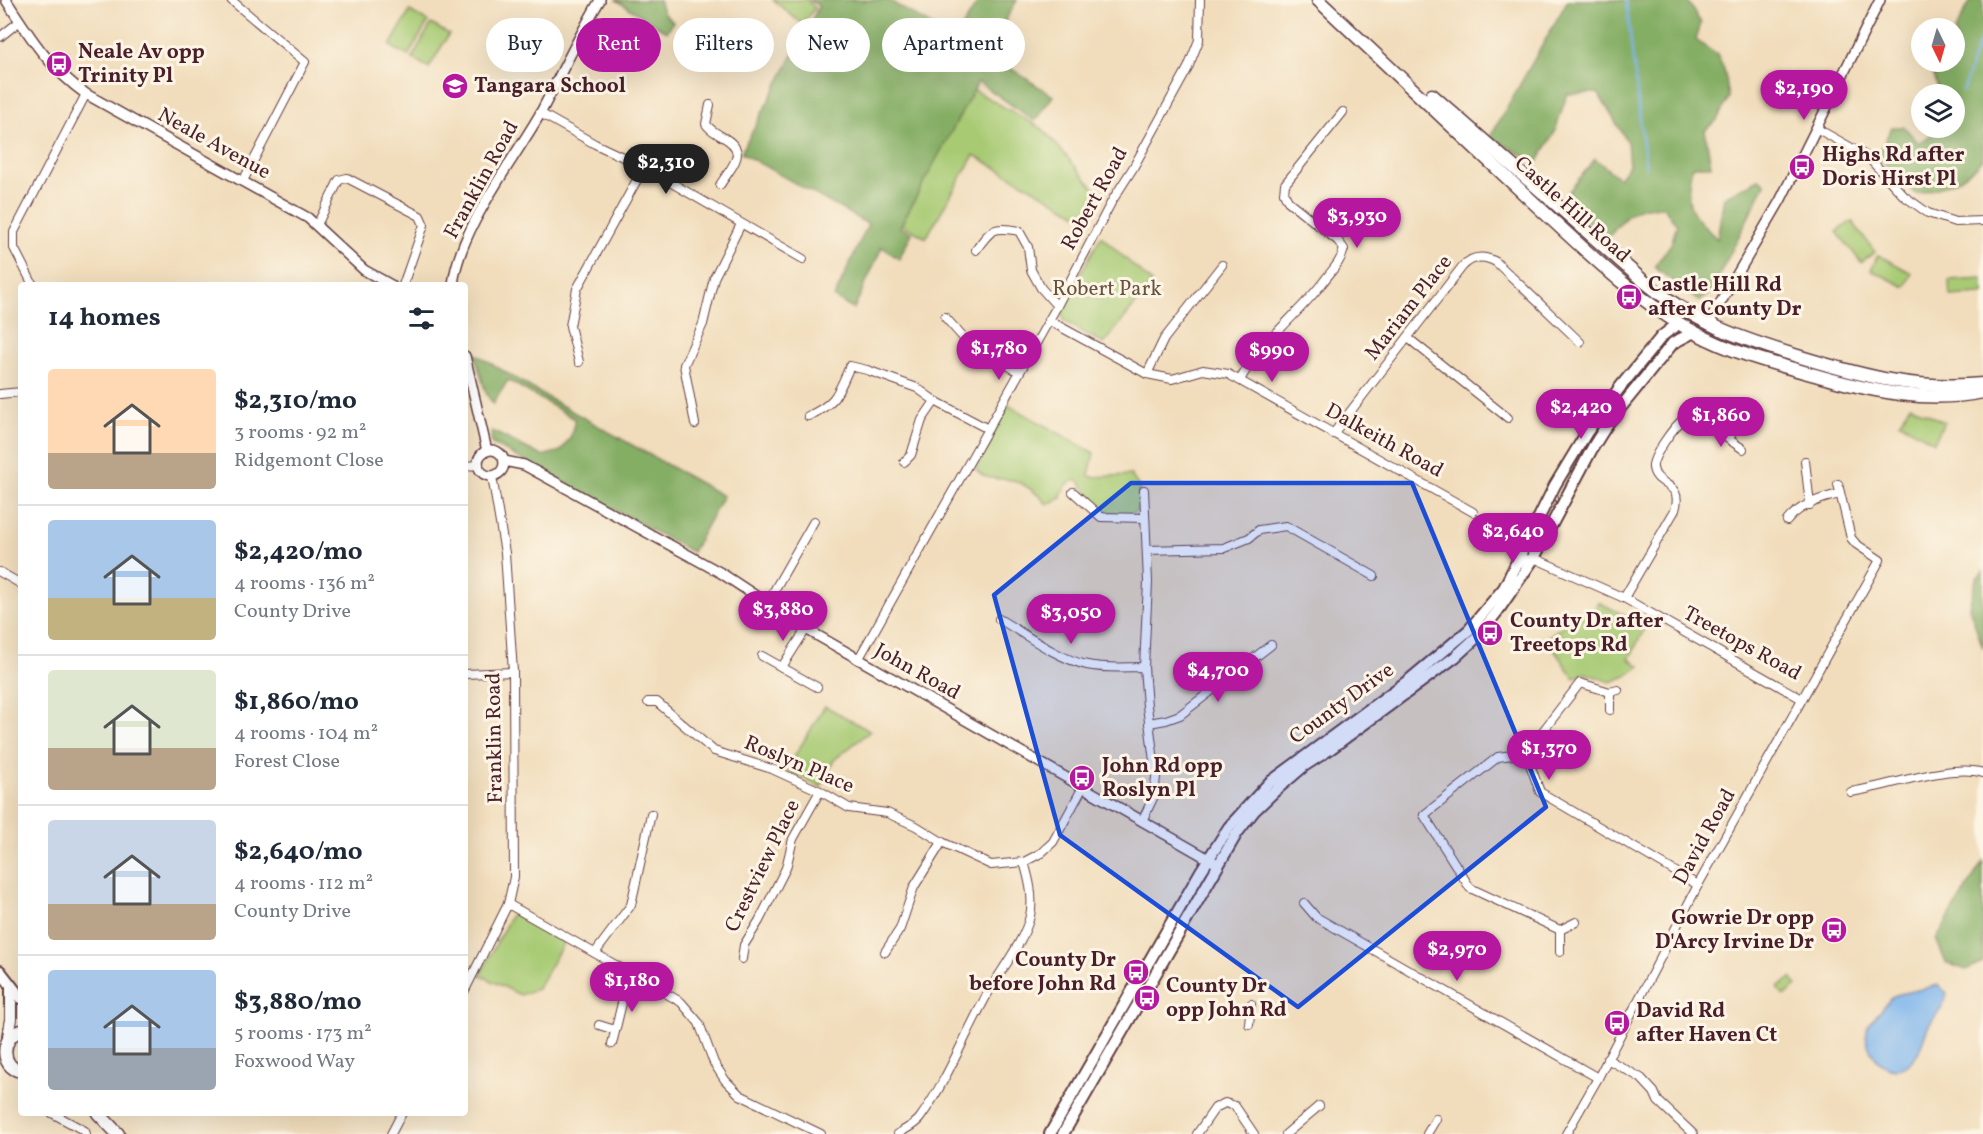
<!DOCTYPE html>
<html lang="en">
<head>
<meta charset="utf-8">
<style>
	:root { --surface:#fff; --page:#f6f6f7; --text:#1f2937; --muted:#747a83; --line:#e0e1e3; --accent:#b5179e }
	body { margin:0; font-family:Vollkorn,serif; background:var(--page); color:var(--text); height:100vh; display:flex; flex-direction:column; font-size:22px; white-space:nowrap }
	* { box-sizing:border-box; margin:0 }
	p { font-size:20px; color:var(--muted) }
	.icon { flex:none; width:33px; height:33px; fill:none; stroke:currentColor; stroke-width:2; stroke-linecap:round; stroke-linejoin:round }
	.map { position:relative; flex:1; overflow:hidden }
	.drawer { position:absolute; left:18px; top:282px; width:450px; height:834px; display:flex; flex-direction:column; background:var(--surface); border-radius:6px; box-shadow:0 6px 24px #0002 }
	.drawer>* { flex:none }
	.guide { position:absolute; left:486px; top:18px; width:570px; height:54px; display:flex; gap:12px }
	.needle { width:39px; rotate:175deg }
	.buttons { position:absolute; left:1911px; top:18px; display:grid; gap:12px }
	.buttons a { display:grid; place-items:center; width:54px; height:54px; border-radius:50%; background:var(--surface); box-shadow:0 6px 24px #0002; font-size:30px }
	.price { position:absolute; translate:-50% -51px; padding:0 14px; border-radius:21px; background:var(--accent); color:#fff; font-size:20px; line-height:39px; filter:drop-shadow(0 2px 3px #0008) }
	.price::after { content:''; position:absolute; left:50%; top:36px; width:18px; height:14px; margin-left:-9px; background:inherit; clip-path:polygon(0 0,100% 0,50% 100%) }
	.price.on { background:#222; color:#fff }
	ul { padding:0; list-style:none }
	li { display:flex; align-items:center; gap:18px; height:150px; padding:0 30px }
	li+li { border-top:2px solid var(--line) }
	li span { display:grid; place-items:center; flex:none; width:168px; height:120px; border-radius:6px; color:#555 }
	li>.icon { margin-inline-start:auto }
	span .icon { width:72px; height:72px; fill:#fffc; stroke-width:1 }
	li b { font-size:26px }
	h2 { display:flex; justify-content:space-between; align-items:center; height:72px; padding:0 30px; font-size:26px }
	.pill { padding:0 21px; border-radius:27px; background:var(--surface); box-shadow:0 6px 24px #0002; font-size:21px; line-height:54px }
	.pill.on { background:var(--accent); color:#fff }
	.map>svg:first-child { display:block }
	.green { fill:#a7ca73; stroke:#78744f; stroke-width:1.5 }
	.forest { fill:#85ae65; stroke:#686648; stroke-width:1.5 }
	.water { fill:#7fb6ee; stroke:#646a8c; stroke-width:1.5 }
	.lines { fill:none; stroke-linecap:round; stroke-linejoin:round }
	.stream { stroke:#7fb6ee; stroke-width:2 }
	.minor-casing { stroke:#633c41; stroke-width:10 }
	.tertiary-casing { stroke:#633c41; stroke-width:12 }
	.secondary-casing { stroke:#633c41; stroke-width:14 }
	.primary-casing { stroke:#633c41; stroke-width:15 }
	.minor { stroke:#fff; stroke-width:8 }
	.tertiary { stroke:#fff; stroke-width:9 }
	.secondary { stroke:#fff; stroke-width:10 }
	.primary { stroke:#fff; stroke-width:12 }
	.marked { fill:#1d4ed8; fill-opacity:0.2; stroke:#1d4ed8; stroke-width:4.5; stroke-linejoin:round }
	.labels { text-anchor:middle; dominant-baseline:central; stroke-width:6; stroke-linejoin:round; paint-order:stroke }
	.poi-label { font-size:21px; font-weight:bold; fill:#4a1f2b; stroke:#fcf5e5; text-anchor:start }
	.street-label { font-size:21px; fill:#4a1f2b; stroke:#fcf5e5 }
	.park-label { font-size:21px; fill:#665241; stroke:#fcf5e5 }
</style>
</head>
<body>
<div class="map">
<svg width="1983" height="1134" viewBox="0 0 1983 1134">
	<rect width="100%" height="100%" fill="#fcf5e5"/>
	<filter id="ink" filterUnits="userSpaceOnUse"><feTurbulence type="fractalNoise" baseFrequency=".0167" numOctaves="2"/><feDisplacementMap in="SourceGraphic" scale="12" xChannelSelector="R" yChannelSelector="G"/><feConvolveMatrix kernelMatrix="1 2 1 2 8 2 1 2 1" color-interpolation-filters="sRGB"/></filter>
	<filter id="wash" filterUnits="userSpaceOnUse"><feTurbulence type="fractalNoise" baseFrequency=".008" numOctaves="4" result="noise"/><feDisplacementMap in="SourceGraphic" scale="24" xChannelSelector="R" yChannelSelector="G"/><feGaussianBlur stdDeviation="1.35" result="paint"/><feColorMatrix in="noise" values="0 0 0 0 0 0 0 0 0 0 0 0 0 0 0 0 0 1.4 0 .05"/><feComposite in="paint" operator="in"/></filter>
	<g filter="url(#wash)">
		<rect width="100%" height="100%" fill="#f1ddbc"/>
		<!-- green -->
		<g class="green">
			<path d="M 773,0 L 806,0 L 815,8 L 802,24 Z"/>
			<path d="M 410,11 L 428,22 L 408,56 L 390,46 Z"/>
			<path d="M 431,24 L 449,34 L 429,68 L 412,58 Z"/>
			<path d="M 972,89 L 1043,129 L 1100,195 L 1086,219 L 974,155 L 926,238 L 896,221 Z"/>
			<path d="M 1852,221 L 1875,252 L 1861,262 L 1837,232 Z"/>
			<path d="M 1101,236 L 1152,283 L 1104,344 L 1064,321 L 1061,308 Z"/>
			<path d="M 1878,255 L 1912,273 L 1905,287 L 1871,270 Z"/>
			<path d="M 1983,278 L 1983,294 L 1950,296 L 1949,280 Z"/>
			<path d="M 1008,405 L 1094,453 L 1089,475 L 1091,477 L 1131,475 L 1139,487 L 1140,508 C 1134,515 1127,515 1118,515 C 1086,514 1096,495 1077,480 C 1068,482 1065,486 1061,494 L 1062,498 L 1047,504 C 1038,494 1029,486 1016,481 C 1002,477 985,482 976,469 Z"/>
			<path d="M 1910,405 L 1944,422 L 1934,442 L 1900,423 Z"/>
			<path d="M 1592,439 L 1544,527 L 1543,526 L 1577,461 Z"/>
			<path d="M 1598,602 L 1646,626 L 1629,659 L 1640,666 L 1626,676 L 1611,682 L 1585,673 L 1574,678 L 1550,644 L 1542,641 L 1566,624 L 1594,611 Z"/>
			<path d="M 825,706 L 870,731 L 834,760 L 821,787 L 786,770 Z"/>
			<path d="M 512,913 L 564,942 L 537,989 L 520,995 L 480,975 Z"/>
			<path d="M 1791,978 L 1797,986 L 1784,996 L 1778,988 Z"/>
		</g>
		<!-- forest -->
		<g class="forest">
			<path d="M 616,0 L 659,0 L 663,13 L 673,22 L 667,32 Z"/>
			<path d="M 809,0 L 888,0 L 955,39 L 979,0 L 1017,0 L 987,53 L 1053,96 L 1035,121 L 978,82 L 900,227 L 912,233 L 899,259 L 882,247 L 854,309 L 834,298 L 868,224 L 741,153 L 819,6 Z"/>
			<path d="M 1568,0 L 1687,0 L 1701,23 L 1696,40 L 1717,55 L 1724,69 L 1729,97 L 1717,120 L 1705,130 L 1711,166 L 1692,166 C 1684,207 1689,211 1717,239 L 1724,197 L 1759,179 L 1765,184 L 1711,292 L 1699,301 L 1654,267 L 1671,244 L 1677,225 L 1664,207 C 1633,204 1626,215 1608,238 L 1561,201 L 1595,159 L 1619,178 L 1629,165 L 1627,141 L 1598,93 L 1567,94 L 1555,132 L 1537,163 L 1490,137 Z"/>
			<path d="M 1971,0 L 1983,0 L 1983,159 C 1962,183 1945,186 1916,194 L 1877,156 L 1892,127 L 1904,127 L 1919,143 L 1936,132 L 1938,128 L 1954,128 L 1954,94 L 1940,94 L 1933,73 L 1939,62 L 1954,62 L 1955,31 Z"/>
			<path d="M 474,353 L 543,395 L 723,496 L 692,552 L 491,443 L 492,431 L 542,456 L 561,451 L 571,436 L 575,419 L 508,380 L 493,404 L 486,393 Z"/>
			<path d="M 1983,571 L 1983,648 L 1969,607 L 1976,579 Z"/>
			<path d="M 1983,861 L 1983,962 L 1966,970 L 1946,963 L 1936,939 Z"/>
		</g>
		<!-- water -->
		<path class="water" d="M 1938,985 L 1947,993 C 1945,1006 1936,1014 1929,1025 C 1922,1037 1922,1056 1907,1065 C 1886,1080 1859,1046 1868,1026 L 1890,999 L 1896,995 Z"/>
		<g class="lines">
			<!-- stream -->
			<g class="stream">
				<path d="M 1626,0 L 1646,169"/>
				<path d="M 1963,92 L 1975,52 L 1983,33"/>
			</g>
		</g>
	</g>
	<g filter="url(#ink)">
		<g class="lines">
			<defs>
				<g id="minor">
					<path d="M 231,0 L 305,62 L 243,181"/>
					<path d="M 0,37 L 20,21"/>
					<path d="M 710,105 L 706,124 C 710,130 715,132 721,136 C 750,151 733,164 720,185"/>
					<path d="M 540,113 L 595,144 L 644,167 L 803,259"/>
					<path d="M 1816,128 L 1868,157 L 1904,196 L 1928,213 L 1955,222 L 1983,221"/>
					<path d="M 317,225 L 339,180 L 347,178 L 420,216 L 424,225 L 403,285"/>
					<path d="M 976,250 C 991,229 993,226 1019,231 L 1028,247 L 1031,270 L 1041,288 L 1057,306"/>
					<path d="M 33,285 L 14,248 L 14,232 L 86,94"/>
					<path d="M 945,317 L 967,342 L 1019,372"/>
					<path d="M 1048,320 L 1147,374 L 1172,379 L 1203,370 L 1228,374 L 1473,512"/>
					<path d="M 1408,338 L 1508,418"/>
					<path d="M 579,362 L 570,326 L 577,289 L 644,167"/>
					<path d="M 1147,374 L 1164,339 L 1222,265"/>
					<path d="M 1240,380 C 1261,342 1298,315 1324,281 C 1332,270 1341,262 1344,249 L 1338,241 L 1288,201 L 1284,193 L 1285,184 L 1343,112"/>
					<path d="M 0,394 L 21,392"/>
					<path d="M 808,416 C 836,404 838,393 850,366 L 867,370 L 917,388 L 935,401 L 988,429"/>
					<path d="M 695,424 L 684,365 L 703,324 L 714,278 L 741,224"/>
					<path d="M 1333,434 L 1462,267 C 1472,256 1483,255 1496,262 L 1580,342"/>
					<path d="M 1729,439 L 1739,420"/>
					<path d="M 1805,461 L 1810,505"/>
					<path d="M 904,462 L 911,455 L 922,420 L 935,401"/>
					<path d="M 465,466 L 479,465"/>
					<path d="M 1073,492 L 1101,517 L 1145,518"/>
					<path d="M 1787,521 C 1799,505 1821,498 1840,494"/>
					<path d="M 1147,550 L 1224,548 L 1249,538 L 1259,530 L 1286,526 L 1374,576"/>
					<path d="M 1534,558 L 1532,549 L 1535,533"/>
					<path d="M 1517,566 L 1523,560 L 1534,558 L 1624,598 L 1802,699"/>
					<path d="M 0,572 L 21,584"/>
					<path d="M 1624,598 L 1675,510 C 1684,481 1656,488 1653,468 C 1651,458 1674,426 1683,420 C 1687,417 1691,417 1696,417 L 1743,449"/>
					<path d="M 767,603 L 814,521"/>
					<path d="M 999,619 C 1025,634 1058,659 1087,665 C 1106,669 1126,667 1144,667"/>
					<path d="M 762,656 L 817,687"/>
					<path d="M 858,660 L 1057,306 L 1112,201 L 1133,168 L 1188,68 L 1199,40 L 1200,0"/>
					<path d="M 782,667 L 806,629"/>
					<path d="M 465,674 L 513,672"/>
					<path d="M 648,702 L 657,702 L 714,751 L 772,769 L 820,791 L 849,808 L 887,813 L 916,826 L 942,842 L 991,865 L 1024,862 L 1041,853 L 1053,842 L 1083,787"/>
					<path d="M 1610,710 L 1610,692 L 1618,690"/>
					<path d="M 1149,723 L 1166,720 L 1180,715 L 1271,645"/>
					<path d="M 1526,753 L 1580,683 L 1610,692"/>
					<path d="M 1851,792 C 1886,787 1952,763 1983,773"/>
					<path d="M 1142,821 L 1154,796 L 1156,777 L 1147,706 L 1144,667 L 1148,582 L 1144,490"/>
					<path d="M 1304,903 L 1316,917 L 1598,1078"/>
					<path d="M 508,904 L 681,1002 L 699,1023 L 714,1063 L 725,1080 L 740,1095 L 821,1134"/>
					<path d="M 1560,930 L 1470,888 L 1424,815 L 1498,757 L 1526,753 L 1540,792 L 1698,885"/>
					<path d="M 885,952 L 900,929 L 914,887 L 942,842"/>
					<path d="M 1560,952 L 1560,930 L 1576,922"/>
					<path d="M 595,953 L 631,905 L 651,814"/>
					<path d="M 742,959 L 744,945 L 759,921 L 786,868 L 793,839 L 820,791"/>
					<path d="M 465,990 L 508,904 L 514,877 L 513,672 L 505,553 L 492,476"/>
					<path d="M 1249,1024 L 1251,1004"/>
					<path d="M 599,1025 L 615,1030"/>
					<path d="M 612,1044 L 623,999 L 633,976"/>
					<path d="M 1607,1059 L 1641,1078 L 1654,1092 L 1658,1101 L 1693,1134"/>
					<path d="M 52,1113 L 85,1131 L 86,1134"/>
					<path d="M 391,1134 L 402,1113"/>
					<path d="M 898,1134 C 905,1129 915,1125 920,1118 C 948,1079 965,1034 988,993 C 1001,970 1024,942 1030,916 C 1034,898 1029,879 1024,862"/>
					<path d="M 1197,1134 L 1215,1108 L 1225,1103 L 1235,1106 L 1254,1134"/>
					<path d="M 1286,1134 L 1319,1106"/>
					<path d="M 1427,1134 L 1436,1119"/>
					<path d="M 1566,1134 L 1598,1078 L 1698,885 L 1880,560 L 1856,544 L 1851,538 L 1838,484"/>
				</g>
				<g id="tertiary">
					<path d="M 6,0 C 31,38 48,67 86,94 L 308,218 L 364,270 L 391,285"/>
					<path d="M 453,285 C 459,229 512,163 540,114 C 560,76 578,37 600,0"/>
					<path d="M 1708,324 L 1780,201 L 1880,0"/>
					<path d="M 465,356 L 487,451"/>
					<circle cx="491" cy="463" r="13"/>
					<path d="M 504,461 L 524,465 L 721,573 L 806,629 L 1214,862"/>
				</g>
				<g id="secondary">
					<path d="M 0,971 L 21,998"/>
					<path d="M 8,1036 L 11,1019 L 11,987"/>
					<path d="M 1050,1134 L 1201,871 L 1229,827 L 1269,783 L 1409,680 L 1469,630 L 1504,588 L 1555,485 L 1587,432 L 1621,386 L 1662,336 L 1679,323"/>
					<path d="M 1063,1134 L 1237,833 L 1254,811 L 1276,790 L 1304,766 L 1330,749 L 1455,657 L 1477,637 L 1497,612 L 1534,558 L 1593,447 L 1608,423 L 1673,343 L 1694,332"/>
				</g>
				<g id="primary">
					<path d="M 1318,0 C 1389,67 1461,135 1533,202 C 1581,246 1637,302 1694,332 C 1734,354 1779,365 1822,377 C 1875,392 1928,403 1983,392"/>
					<path d="M 1432,95 L 1641,279 C 1694,323 1738,338 1804,358 C 1867,377 1916,390 1983,384"/>
					<path d="M 21,1031 C 0,1036 0,1068 21,1071"/>
					<path d="M 98,1113 L 118,1134"/>
				</g>
			</defs>
			<!-- minor casing -->
			<use href="#minor" class="minor-casing"/>
			<!-- tertiary casing -->
			<use href="#tertiary" class="tertiary-casing"/>
			<!-- secondary casing -->
			<use href="#secondary" class="secondary-casing"/>
			<!-- primary casing -->
			<use href="#primary" class="primary-casing"/>
			<!-- minor -->
			<use href="#minor" class="minor"/>
			<!-- tertiary -->
			<use href="#tertiary" class="tertiary"/>
			<!-- secondary -->
			<use href="#secondary" class="secondary"/>
			<!-- primary -->
			<use href="#primary" class="primary"/>
		</g>
	</g>
	<!-- marked area -->
	<path class="marked" d="M 1131,483 L 1412,483 L 1546,807 L 1298,1007 L 1060,835 L 994,595 Z"/>
	<!-- icons -->
	<defs>
		<symbol id="bus-disc" viewBox="-11 -11 22 22"><circle r="9.5" fill="#b5179e" stroke="#fcf5e5"/><path d="M-5-6H5V4H4V6H2V4H-2V6H-4V4H-5ZM-3.5-4V0h7V-4ZM-3.5 1.2v1.5H-2V1.2ZM2 1.2v1.5H3.5V1.2Z" fill="#fff"/></symbol>
		<symbol id="school-disc" viewBox="-11 -11 22 22"><circle r="9.5" fill="#b5179e" stroke="#fcf5e5"/><path d="M0-5L7-2L0 1L-7-2ZM-4 1L0 2.5L4 1V4Q0 6-4 4Z" fill="#fff"/></symbol>
	</defs>
	<g fill-rule="evenodd">
		<use href="#bus-disc" x="44" y="49" width="30" height="30"/>
		<use href="#school-disc" x="440" y="71" width="30" height="30"/>
		<use href="#bus-disc" x="1787" y="152" width="30" height="30"/>
		<use href="#bus-disc" x="1614" y="282" width="30" height="30"/>
		<use href="#bus-disc" x="1475" y="618" width="30" height="30"/>
		<use href="#bus-disc" x="1067" y="763" width="30" height="30"/>
		<use href="#bus-disc" x="1819" y="915" width="30" height="30"/>
		<use href="#bus-disc" x="1121" y="957" width="30" height="30"/>
		<use href="#bus-disc" x="1132" y="983" width="30" height="30"/>
		<use href="#bus-disc" x="1602" y="1008" width="30" height="30"/>
	</g>
	<g class="labels">
		<!-- poi labels -->
		<g class="poi-label">
			<text x="78" y="52">Neale Av opp<tspan x="78" dy="24">Trinity Pl</tspan></text>
			<text x="474" y="86">Tangara School</text>
			<text x="1822" y="155">Highs Rd after<tspan x="1822" dy="24">Doris Hirst Pl</tspan></text>
			<text x="1648" y="285">Castle Hill Rd<tspan x="1648" dy="24">after County Dr</tspan></text>
			<text x="1510" y="621">County Dr after<tspan x="1510" dy="24">Treetops Rd</tspan></text>
			<text x="1102" y="766">John Rd opp<tspan x="1102" dy="24">Roslyn Pl</tspan></text>
			<text x="1814" y="918" text-anchor="end">Gowrie Dr opp<tspan x="1814" dy="24">D'Arcy Irvine Dr</tspan></text>
			<text x="1116" y="960" text-anchor="end">County Dr<tspan x="1116" dy="24">before John Rd</tspan></text>
			<text x="1166" y="986">County Dr<tspan x="1166" dy="24">opp John Rd</tspan></text>
			<text x="1636" y="1011">David Rd<tspan x="1636" dy="24">after Haven Ct</tspan></text>
		</g>
		<!-- street labels -->
		<g class="street-label">
			<text transform="translate(214 144) rotate(29)">Neale Avenue</text>
			<text transform="translate(482 180) rotate(-61)">Franklin Road</text>
			<text transform="translate(1095 199) rotate(-61)">Robert Road</text>
			<text transform="translate(1572 210) rotate(42)">Castle Hill Road</text>
			<text transform="translate(1409 308) rotate(-52)">Mariam Place</text>
			<text transform="translate(1384 441) rotate(29)">Dalkeith Road</text>
			<text transform="translate(1742 644) rotate(29)">Treetops Road</text>
			<text transform="translate(917 672) rotate(29)">John Road</text>
			<text transform="translate(1342 704) rotate(-36)">County Drive</text>
			<text transform="translate(495 738) rotate(-91)">Franklin Road</text>
			<text transform="translate(799 765) rotate(23)">Roslyn Place</text>
			<text transform="translate(1705 837) rotate(-61)">David Road</text>
			<text transform="translate(763 866) rotate(-64)">Crestview Place</text>
		</g>
		<!-- park labels -->
		<g class="park-label">
			<text x="1107" y="289">Robert Park</text>
		</g>
	</g>
</svg>
<div class="buttons">
<a><svg class="needle" viewBox="-14 -14 28 28"><path d="M0-13l5 13h-10z" fill="#e53935"/><path d="M0 13l5-13h-10z" fill="#747a83"/></svg></a>
<a><svg class="icon" aria-label="layers" viewBox="0 0 24 24"><path d="M12 4l9 5-9 5-9-5zM3 14l9 5 9-5"/></svg></a>
</div>
<b class="price" style="left:1804px;top:121px">$2,190</b>
<b class="price on" style="left:666px;top:195px">$2,310</b>
<b class="price" style="left:1357px;top:249px">$3,930</b>
<b class="price" style="left:999px;top:381px">$1,780</b>
<b class="price" style="left:1272px;top:383px">$990</b>
<b class="price" style="left:1581px;top:440px">$2,420</b>
<b class="price" style="left:1721px;top:448px">$1,860</b>
<b class="price" style="left:1513px;top:564px">$2,640</b>
<b class="price" style="left:783px;top:642px">$3,880</b>
<b class="price" style="left:1071px;top:645px">$3,050</b>
<b class="price" style="left:1218px;top:703px">$4,700</b>
<b class="price" style="left:1549px;top:781px">$1,370</b>
<b class="price" style="left:1457px;top:982px">$2,970</b>
<b class="price" style="left:632px;top:1013px">$1,180</b>
<div class="guide">
<a class="pill">Buy</a>
<a class="pill on">Rent</a>
<a class="pill">Filters</a>
<a class="pill">New</a>
<a class="pill">Apartment</a>
</div>
<section class="drawer">
<h2>14 homes<svg class="icon" aria-label="filters" viewBox="0 0 24 24"><path d="M4 7h16M4 17h16"/><circle cx="9" cy="7" r="2"/><circle cx="15" cy="17" r="2"/></svg></h2>
<ul>
<li><span style="background:linear-gradient(#ffd9b3 70%,#b9a48a 0)"><svg class="icon" aria-label="home" viewBox="0 0 24 24"><path d="M3 11l9-7 9 7M6 9v11h12V9"/></svg></span><div><b>$2,310/mo</b><p>3 rooms · 92 m²</p><p>Ridgemont Close</p></div></li>
<li><span style="background:linear-gradient(#a9c7e8 65%,#c2b280 0)"><svg class="icon" aria-label="home" viewBox="0 0 24 24"><path d="M3 11l9-7 9 7M6 9v11h12V9"/></svg></span><div><b>$2,420/mo</b><p>4 rooms · 136 m²</p><p>County Drive</p></div></li>
<li><span style="background:linear-gradient(#dfe7d0 65%,#b9a48a 0)"><svg class="icon" aria-label="home" viewBox="0 0 24 24"><path d="M3 11l9-7 9 7M6 9v11h12V9"/></svg></span><div><b>$1,860/mo</b><p>4 rooms · 104 m²</p><p>Forest Close</p></div></li>
<li><span style="background:linear-gradient(#c9d6e8 70%,#b9a48a 0)"><svg class="icon" aria-label="home" viewBox="0 0 24 24"><path d="M3 11l9-7 9 7M6 9v11h12V9"/></svg></span><div><b>$2,640/mo</b><p>4 rooms · 112 m²</p><p>County Drive</p></div></li>
<li><span style="background:linear-gradient(#a9c7e8 65%,#9aa5b1 0)"><svg class="icon" aria-label="home" viewBox="0 0 24 24"><path d="M3 11l9-7 9 7M6 9v11h12V9"/></svg></span><div><b>$3,880/mo</b><p>5 rooms · 173 m²</p><p>Foxwood Way</p></div></li>
</ul>
</section>
</div>
</body>
</html>
